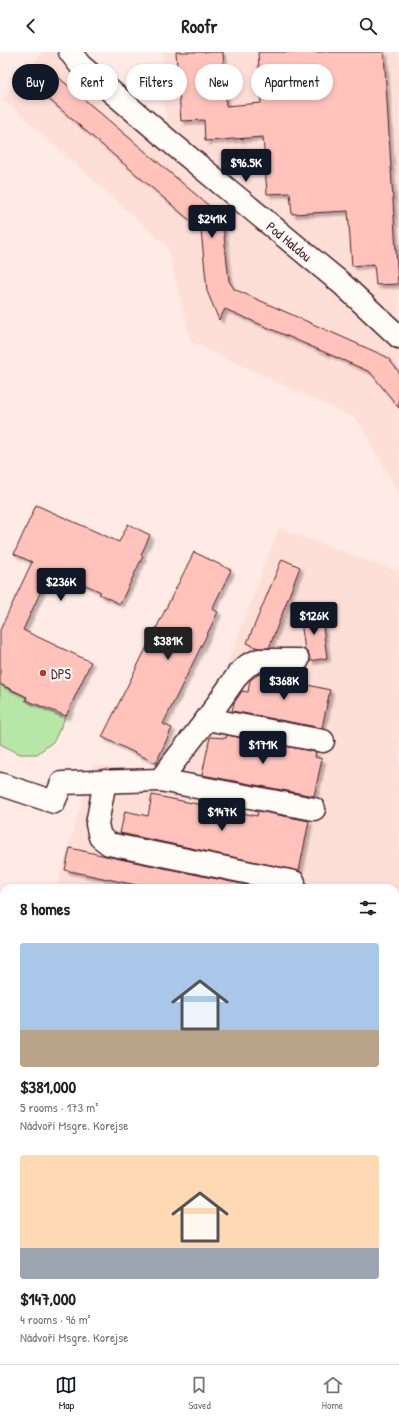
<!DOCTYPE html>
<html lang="en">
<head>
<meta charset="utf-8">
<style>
	:root { --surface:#fff; --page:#f6f6f6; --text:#222; --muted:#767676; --line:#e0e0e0; --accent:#111827 }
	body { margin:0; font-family:"Patrick Hand",sans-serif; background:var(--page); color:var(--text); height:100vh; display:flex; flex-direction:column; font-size:15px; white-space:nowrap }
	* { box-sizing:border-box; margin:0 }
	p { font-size:13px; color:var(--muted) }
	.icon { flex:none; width:22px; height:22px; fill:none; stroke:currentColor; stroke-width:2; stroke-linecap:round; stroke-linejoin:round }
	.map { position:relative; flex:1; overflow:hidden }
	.drawer { position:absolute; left:0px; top:832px; width:399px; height:480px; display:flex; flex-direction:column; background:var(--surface); border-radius:12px 12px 0 0; box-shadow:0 2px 6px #0003 }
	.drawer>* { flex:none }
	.top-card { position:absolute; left:12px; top:12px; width:375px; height:36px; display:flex; gap:8px }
	.price { position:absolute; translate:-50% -34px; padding:0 9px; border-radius:4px; background:var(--accent); color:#fff; font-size:13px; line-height:26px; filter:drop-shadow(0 1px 2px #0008) }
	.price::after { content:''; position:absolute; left:50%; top:24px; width:12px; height:9px; margin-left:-6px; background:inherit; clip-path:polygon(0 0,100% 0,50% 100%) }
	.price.on { background:#222; color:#fff }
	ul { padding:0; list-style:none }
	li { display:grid; align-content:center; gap:8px; height:212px; padding:0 20px }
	li span { display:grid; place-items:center; height:124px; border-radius:4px; color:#555 }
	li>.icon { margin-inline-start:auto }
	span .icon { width:72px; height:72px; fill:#fffc; stroke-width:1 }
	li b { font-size:17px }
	h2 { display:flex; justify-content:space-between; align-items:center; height:48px; padding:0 20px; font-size:17px }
	.tag { padding:0 14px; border-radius:18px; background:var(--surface); box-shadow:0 2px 6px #0003; font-size:14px; line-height:36px }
	.tag.on { background:var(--accent); color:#fff }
	header { display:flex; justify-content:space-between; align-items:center; height:52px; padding:0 20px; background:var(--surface); font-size:18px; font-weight:700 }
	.tab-bar { display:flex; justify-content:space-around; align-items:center; height:56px; border-top:1px solid var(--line); background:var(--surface); font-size:11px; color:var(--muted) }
	.tab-bar a { display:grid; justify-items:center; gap:2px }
	.tab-bar .on { color:var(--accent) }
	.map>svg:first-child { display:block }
	.built { fill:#fedfd8 }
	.green { fill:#b7e7a6; stroke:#808368 }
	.building { fill:#ffc3bb; stroke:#4a1f2b; filter:url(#shadow) }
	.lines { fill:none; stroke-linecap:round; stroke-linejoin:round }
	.minor-casing { stroke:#4a1f2b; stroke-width:25 }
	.minor { stroke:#fdfcf7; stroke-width:22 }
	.poi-dot { fill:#c8321e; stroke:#fdfcf7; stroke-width:1.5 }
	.labels { text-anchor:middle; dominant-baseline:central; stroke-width:4; stroke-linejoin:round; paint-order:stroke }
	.street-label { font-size:14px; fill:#4a1f2b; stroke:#fdfcf7 }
	.poi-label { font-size:14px; fill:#4a1f2b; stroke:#fdfcf7; text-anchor:start }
</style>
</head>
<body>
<header><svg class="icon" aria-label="back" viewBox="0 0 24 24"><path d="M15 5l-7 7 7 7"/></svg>Roofr<svg class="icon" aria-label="search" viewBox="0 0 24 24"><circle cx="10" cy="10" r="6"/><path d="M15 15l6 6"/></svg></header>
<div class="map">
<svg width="399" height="1312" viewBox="0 0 399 1312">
	<defs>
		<filter id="shadow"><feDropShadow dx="3.5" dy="3.5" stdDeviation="1" flood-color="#0004"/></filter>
	</defs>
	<rect width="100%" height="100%" fill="#feebe5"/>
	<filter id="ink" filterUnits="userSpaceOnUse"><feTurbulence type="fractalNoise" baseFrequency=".025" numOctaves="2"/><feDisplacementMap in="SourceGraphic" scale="8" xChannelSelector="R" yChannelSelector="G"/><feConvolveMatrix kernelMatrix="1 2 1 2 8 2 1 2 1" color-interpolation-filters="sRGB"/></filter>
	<g filter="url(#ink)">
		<!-- built -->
		<g class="built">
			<path d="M 43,0 L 61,0 L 167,86 L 162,0 L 399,0 L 399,440 L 357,367 L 191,290 L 167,194 L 3,47 Z"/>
			<path d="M 279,476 L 399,520 L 399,1033 L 395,1032 L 395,836 L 56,836 L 93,712 L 157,721 L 207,667 Z"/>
			<path d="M 4,978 L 4,1193 L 0,1193 L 0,986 Z"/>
		</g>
		<!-- green -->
		<g class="green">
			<path d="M 0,633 L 26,645 L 25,649 L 65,666 L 54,689 L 37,702 L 20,702 L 0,692 Z"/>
			<path d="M 0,872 L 4,874 L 4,975 L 0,983 Z"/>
		</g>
		<!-- building -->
		<g class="building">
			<path d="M 176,0 L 223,0 L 226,54 L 261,51 L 258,0 L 384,0 L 398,232 L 376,233 L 374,212 L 352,214 L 348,159 L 292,162 L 290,141 L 267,142 L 263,85 L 205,89 L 204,68 L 181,69 Z"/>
			<path d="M 45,14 L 222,165 L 229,229 L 234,237 L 387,305 L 399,320 L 399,356 L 370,320 L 225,257 L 219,268 L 207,239 L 201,178 L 30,31 Z"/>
			<path d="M 36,453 L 119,490 L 128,472 L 150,483 L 141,503 L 143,504 L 120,552 L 99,542 L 101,540 L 51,517 L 23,578 L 91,610 L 66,664 L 26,648 L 27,645 L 0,632 L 0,578 L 32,510 L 14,502 Z"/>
			<path d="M 194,500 L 231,518 L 212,557 L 218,560 L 163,672 L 172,676 L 156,711 L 102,685 Z"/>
			<path d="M 282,507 L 300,515 L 269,596 L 258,596 L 247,591 Z"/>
			<path d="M 321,560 L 327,606 L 310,609 L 309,602 L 305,598 L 300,563 Z"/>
			<path d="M 259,622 L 330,638 L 322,676 L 232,659 L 234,651 L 242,639 L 248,640 L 250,628 Z"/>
			<path d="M 227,683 L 316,700 L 315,705 L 322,707 L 314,744 L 202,723 L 210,685 L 226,686 Z"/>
			<path d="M 152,743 L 257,764 L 258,761 L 253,758 L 309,769 L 299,819 L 120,781 L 125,759 L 148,764 Z"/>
			<path d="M 70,796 L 115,806 L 261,836 L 150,836 L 65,818 Z"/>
		</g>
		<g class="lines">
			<defs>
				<g id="minor">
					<path id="s1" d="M 70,0 L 80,13 L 168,88 L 341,231 L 399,285"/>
					<path d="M 207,667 L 323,689"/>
					<path d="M 160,728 L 314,757"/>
					<path d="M 105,729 L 97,772 L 100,785 L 109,792 L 294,830"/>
					<path d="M 0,732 L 54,750 L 62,731 L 160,728 L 207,667 L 239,621 L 248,613 L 259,608 L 298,608"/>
					<path d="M 0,860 L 4,862"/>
					<path d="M 395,1001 L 399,985"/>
					<path d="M 395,1040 L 399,1041"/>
					<path d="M 0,1083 L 4,1075"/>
					<path d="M 395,1205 L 399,1258"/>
					<path d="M 0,1209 L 4,1209"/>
					<path d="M 261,1308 L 268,1312"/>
				</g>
			</defs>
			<!-- minor casing -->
			<use href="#minor" class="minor-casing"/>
			<!-- minor -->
			<use href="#minor" class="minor"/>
		</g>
	</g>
	<!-- markers -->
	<circle class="poi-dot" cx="43" cy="621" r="4"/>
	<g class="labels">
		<!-- street labels -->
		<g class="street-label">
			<text stroke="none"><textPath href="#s1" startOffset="290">Pod Haldou</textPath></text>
		</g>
		<!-- poi labels -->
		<g class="poi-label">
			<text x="51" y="621">DPS</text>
		</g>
	</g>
</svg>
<b class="price" style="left:246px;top:131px">$96.5K</b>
<b class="price" style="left:212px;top:187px">$241K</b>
<b class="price" style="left:61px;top:550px">$236K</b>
<b class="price" style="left:314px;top:584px">$126K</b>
<b class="price on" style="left:168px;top:609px">$381K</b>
<b class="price" style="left:284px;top:649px">$368K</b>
<b class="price" style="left:263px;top:713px">$171K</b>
<b class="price" style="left:222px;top:780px">$147K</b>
<div class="top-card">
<a class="tag on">Buy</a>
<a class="tag">Rent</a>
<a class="tag">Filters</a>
<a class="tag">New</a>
<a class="tag">Apartment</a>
</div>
<section class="drawer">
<h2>8 homes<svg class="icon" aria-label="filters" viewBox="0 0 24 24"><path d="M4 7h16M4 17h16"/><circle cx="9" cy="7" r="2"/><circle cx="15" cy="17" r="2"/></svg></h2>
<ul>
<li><span style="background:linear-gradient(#a9c7e8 70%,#b9a48a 0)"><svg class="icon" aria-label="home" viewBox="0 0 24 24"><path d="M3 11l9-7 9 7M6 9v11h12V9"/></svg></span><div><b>$381,000</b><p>5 rooms · 173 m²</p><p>Nádvoří Msgre. Korejse</p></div></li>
<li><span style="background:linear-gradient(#ffd9b3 75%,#9aa5b1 0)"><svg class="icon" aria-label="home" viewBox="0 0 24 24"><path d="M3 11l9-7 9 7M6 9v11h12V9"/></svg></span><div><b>$147,000</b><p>4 rooms · 96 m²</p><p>Nádvoří Msgre. Korejse</p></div></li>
</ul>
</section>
</div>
<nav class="tab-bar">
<a class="on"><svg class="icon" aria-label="map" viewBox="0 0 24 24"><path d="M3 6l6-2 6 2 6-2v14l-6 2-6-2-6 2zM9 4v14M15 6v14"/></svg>Map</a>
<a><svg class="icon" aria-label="saved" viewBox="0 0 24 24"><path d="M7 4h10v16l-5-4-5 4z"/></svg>Saved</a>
<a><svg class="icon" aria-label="home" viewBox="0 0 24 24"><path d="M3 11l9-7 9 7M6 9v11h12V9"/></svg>Home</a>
</nav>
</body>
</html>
